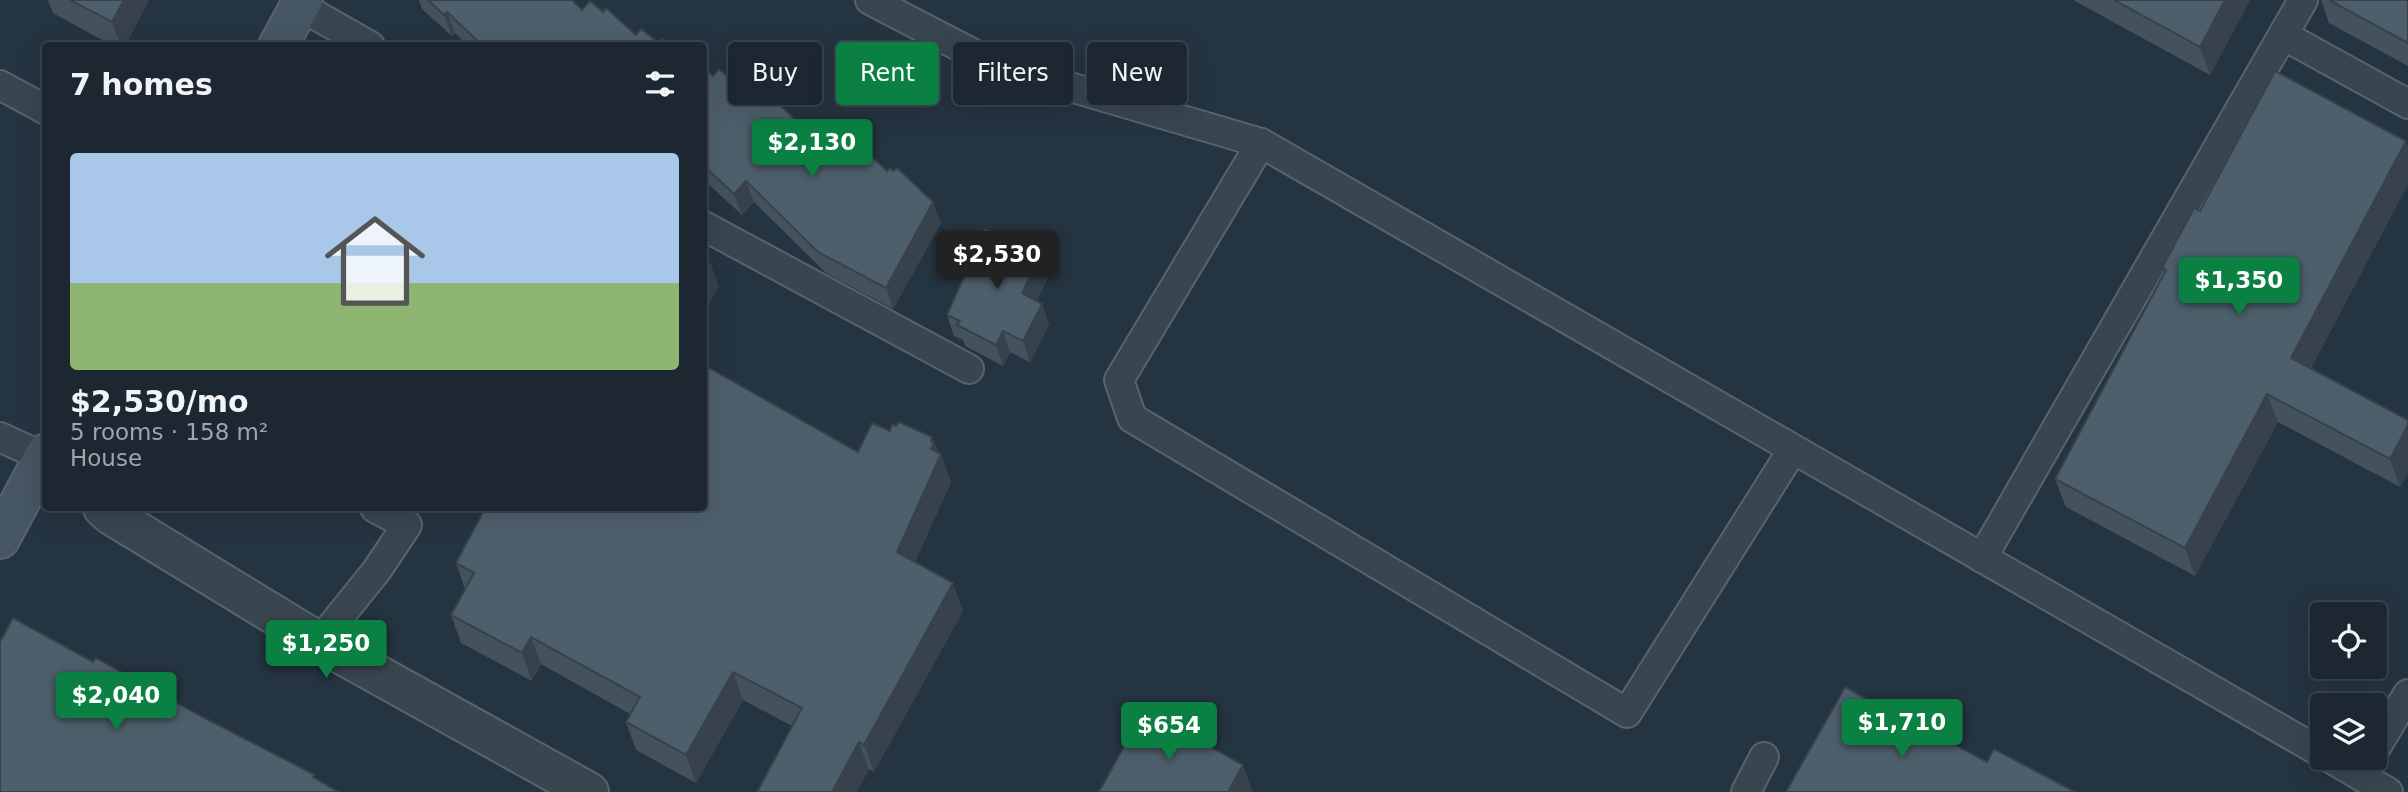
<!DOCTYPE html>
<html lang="en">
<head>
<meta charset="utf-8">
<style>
	:root { --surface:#1c2731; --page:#252f39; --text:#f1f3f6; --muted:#a0a5ab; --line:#3a444d; --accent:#0b8043 }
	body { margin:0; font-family:"DejaVu Sans",sans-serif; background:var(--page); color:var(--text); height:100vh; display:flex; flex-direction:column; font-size:26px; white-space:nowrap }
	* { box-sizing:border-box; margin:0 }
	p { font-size:23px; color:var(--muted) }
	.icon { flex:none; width:38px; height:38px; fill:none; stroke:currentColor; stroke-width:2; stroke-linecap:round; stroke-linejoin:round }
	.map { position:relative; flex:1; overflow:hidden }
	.sheet { position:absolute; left:42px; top:42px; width:665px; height:469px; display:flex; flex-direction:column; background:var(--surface); border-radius:7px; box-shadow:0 7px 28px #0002,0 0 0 2px var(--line) }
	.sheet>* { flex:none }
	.banner { position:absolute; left:728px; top:42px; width:665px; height:63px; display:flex; gap:14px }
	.fabs { position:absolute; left:2310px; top:602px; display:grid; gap:14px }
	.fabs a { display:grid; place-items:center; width:77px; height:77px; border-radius:7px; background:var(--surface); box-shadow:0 7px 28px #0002,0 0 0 2px var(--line); font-size:35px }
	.price { position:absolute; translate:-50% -60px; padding:0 16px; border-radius:7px; background:var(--accent); color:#fff; font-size:23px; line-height:46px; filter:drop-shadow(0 2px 4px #0008) }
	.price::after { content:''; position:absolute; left:50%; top:42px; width:21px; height:16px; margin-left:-10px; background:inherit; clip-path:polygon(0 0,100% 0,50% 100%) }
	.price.current { background:#222; color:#fff }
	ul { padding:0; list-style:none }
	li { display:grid; align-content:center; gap:14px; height:371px; padding:0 28px }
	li+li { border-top:2px solid var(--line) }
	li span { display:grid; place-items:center; height:217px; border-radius:7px; color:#555 }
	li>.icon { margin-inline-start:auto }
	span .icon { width:126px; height:126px; fill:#fffc; stroke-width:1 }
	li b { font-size:30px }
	h2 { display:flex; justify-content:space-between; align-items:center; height:84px; padding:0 28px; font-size:30px }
	.pill { padding:0 24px; border-radius:7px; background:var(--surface); box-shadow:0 7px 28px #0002,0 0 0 2px var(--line); font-size:24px; line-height:63px }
	.pill.current { background:var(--accent); color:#fff }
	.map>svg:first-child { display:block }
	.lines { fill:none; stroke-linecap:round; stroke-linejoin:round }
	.service-casing { stroke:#57646e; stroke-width:32 }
	.minor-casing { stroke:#57646e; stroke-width:42 }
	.secondary-casing { stroke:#57646e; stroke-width:42 }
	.service { stroke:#394650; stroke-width:28 }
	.minor { stroke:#394650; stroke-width:38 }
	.secondary { stroke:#475664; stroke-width:38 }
	.wall { fill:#43525d }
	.shaded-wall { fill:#37424c }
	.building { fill:#4e5f6c; stroke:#37424c; stroke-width:2 }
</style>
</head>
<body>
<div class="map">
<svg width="2408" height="792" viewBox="0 0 2408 792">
	<rect width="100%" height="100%" fill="#253441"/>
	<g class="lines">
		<defs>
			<g id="service">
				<path d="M 870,0 L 995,65 L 1261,143 L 2322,753"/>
				<path d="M 300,6 L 370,46"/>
				<path d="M 2283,35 L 2408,104"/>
				<path d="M 0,85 L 46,110"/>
				<path d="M 1261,143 L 1119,380 L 1132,418 L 1627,713 L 1793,449"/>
				<path d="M 704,226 L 969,369"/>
				<path d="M 0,437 L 43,457"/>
				<path d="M 1982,558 L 2303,0"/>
				<path d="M 319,642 L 377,570 L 407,525 L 375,508"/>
				<path d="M 2375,749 L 2408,694"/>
				<path d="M 2330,758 L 2359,775 L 2369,758"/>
				<path d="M 2359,775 L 2388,792"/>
				<path d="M 1746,792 L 1764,757"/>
			</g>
			<path id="minor" d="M 103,508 L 111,515 L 319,642 L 589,792"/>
			<g id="secondary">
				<path d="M 278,46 L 303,0"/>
				<path d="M 0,539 L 46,453"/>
			</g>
		</defs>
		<!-- service casing -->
		<use href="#service" class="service-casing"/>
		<!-- minor casing -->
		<use href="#minor" class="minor-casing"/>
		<!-- secondary casing -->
		<use href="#secondary" class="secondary-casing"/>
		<!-- service -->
		<use href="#service" class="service"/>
		<!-- minor -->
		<use href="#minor" class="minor"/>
		<!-- secondary -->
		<use href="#secondary" class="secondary"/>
	</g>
	<!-- wall -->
	<g class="wall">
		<path d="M 48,0 L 149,0 L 125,46 L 113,46 L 53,13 Z"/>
		<path d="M 419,0 L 572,0 L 582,10 L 603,12 L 636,35 L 669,46 L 468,46 L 455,33 L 452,36 L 422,9 Z"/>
		<path d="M 2073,0 L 2250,0 L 2210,75 Z"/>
		<path d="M 2321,0 L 2408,0 L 2408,66 L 2329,23 Z"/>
		<path d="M 704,70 L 713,76 L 730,79 L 806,130 L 832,134 L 850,144 L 941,223 L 893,309 L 826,273 L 754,202 L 742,215 L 704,180 Z"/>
		<path d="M 2406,141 L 2408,147 L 2408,184 L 2311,368 L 2408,420 L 2408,473 L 2400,487 L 2278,422 L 2195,576 L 2066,507 L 2055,479 L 2164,275 L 2162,268 L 2200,211 Z"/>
		<path d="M 1040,257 L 1048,278 L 1036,301 L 1042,304 L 1049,325 L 1030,362 L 1010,352 L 1003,366 L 965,346 L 963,340 L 954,336 L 947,315 Z"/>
		<path d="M 896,426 L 932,437 L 938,452 L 941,454 L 951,482 L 915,562 L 963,611 L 874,772 L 792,726 L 743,700 L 696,783 L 636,750 L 626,722 L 630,714 L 541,664 L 532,681 L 461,643 L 451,615 L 465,589 L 456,563 L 483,511 L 477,508 L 704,508 L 858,452 Z"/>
	</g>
	<!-- shaded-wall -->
	<g class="shaded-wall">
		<path d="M 124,0 L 149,0 L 125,46 L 121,46 L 112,22 Z"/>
		<path d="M 2225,0 L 2250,0 L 2210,75 L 2200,47 Z"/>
		<path d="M 447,12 L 455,33 L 452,36 L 444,15 Z"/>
		<path d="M 2406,141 L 2408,147 L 2408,184 L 2301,386 L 2291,358 Z"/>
		<path d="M 746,181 L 754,202 L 742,215 L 734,194 Z"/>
		<path d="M 933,202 L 941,223 L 893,309 L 886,288 Z"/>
		<path d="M 1040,257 L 1048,278 L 1030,314 L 1022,293 Z"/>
		<path d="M 711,265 L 719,286 L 704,313 L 704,278 Z"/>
		<path d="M 1042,304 L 1049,325 L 1030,362 L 1023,341 Z"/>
		<path d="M 1003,331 L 1010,352 L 1003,366 L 996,345 Z"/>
		<path d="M 2267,394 L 2278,422 L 2195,576 L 2185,548 Z"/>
		<path d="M 2408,425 L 2408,473 L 2400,487 L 2390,459 Z"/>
		<path d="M 932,437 L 940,458 L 941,454 L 951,482 L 907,580 L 897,552 L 931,449 L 931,441 Z"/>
		<path d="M 953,583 L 963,611 L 874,772 L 864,745 Z"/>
		<path d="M 531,637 L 541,664 L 532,681 L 522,653 Z"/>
		<path d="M 733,672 L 743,700 L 696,783 L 686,755 Z"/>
		<path d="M 859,742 L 869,770 L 857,792 L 832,792 Z"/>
		<path d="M 1243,765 L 1253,792 L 1228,792 Z"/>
	</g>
	<!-- building -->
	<g class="building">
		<path d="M 70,0 L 124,0 L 112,22 Z"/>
		<path d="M 428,0 L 572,0 L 582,10 L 590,1 L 603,12 L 606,8 L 636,35 L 641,29 L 659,43 L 662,39 L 669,46 L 483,46 L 447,12 L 444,15 Z"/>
		<path d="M 2114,0 L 2225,0 L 2200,47 Z"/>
		<path d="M 2329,0 L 2408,0 L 2408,43 Z"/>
		<path d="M 705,68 L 713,76 L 719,69 L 730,79 L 734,75 L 763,101 L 769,94 L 806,130 L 817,119 L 832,134 L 836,131 L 850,144 L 854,140 L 887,171 L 890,168 L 893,171 L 897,168 L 933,202 L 886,288 L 818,252 L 746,181 L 734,194 L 704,166 L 704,70 Z"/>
		<path d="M 2275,71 L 2406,141 L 2291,358 L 2408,420 L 2408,425 L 2390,459 L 2267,394 L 2185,548 L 2055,479 L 2166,270 L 2162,268 L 2194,208 L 2200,211 Z"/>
		<path d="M 985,229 L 1040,257 L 1022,293 L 1042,304 L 1023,341 L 1003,331 L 996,345 L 957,325 L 960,321 L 947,315 Z"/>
		<path d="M 704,261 L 711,265 L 704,278 Z"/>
		<path d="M 704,365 L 858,452 L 872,423 L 890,431 L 892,424 L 896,426 L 899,422 L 932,437 L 931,441 L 934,443 L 931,449 L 941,454 L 897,552 L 953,583 L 864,745 L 859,742 L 832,792 L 757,792 L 802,708 L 733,672 L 686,755 L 626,722 L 640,697 L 531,637 L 522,653 L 451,615 L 474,573 L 456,563 L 485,508 L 704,508 Z"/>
		<path d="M 13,618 L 93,662 L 96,658 L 197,714 L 315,775 L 313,777 L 339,792 L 0,792 L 0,642 Z"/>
		<path d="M 1845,687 L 1939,739 L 1940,737 L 1987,762 L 1994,749 L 2075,792 L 1786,792 Z"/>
		<path d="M 1144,710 L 1243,765 L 1228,792 L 1099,792 Z"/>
	</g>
</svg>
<div class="fabs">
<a><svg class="icon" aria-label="locate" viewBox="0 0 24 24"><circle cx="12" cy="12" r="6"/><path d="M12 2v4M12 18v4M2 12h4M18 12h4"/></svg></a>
<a><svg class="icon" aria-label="layers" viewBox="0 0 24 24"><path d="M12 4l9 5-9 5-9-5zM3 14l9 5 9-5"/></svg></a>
</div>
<b class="price" style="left:812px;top:179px">$2,130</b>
<b class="price current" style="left:997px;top:291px">$2,530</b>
<b class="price" style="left:2239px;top:317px">$1,350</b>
<b class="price" style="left:326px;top:680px">$1,250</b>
<b class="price" style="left:116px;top:732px">$2,040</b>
<b class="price" style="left:1902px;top:759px">$1,710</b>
<b class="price" style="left:1169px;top:762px">$654</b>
<div class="banner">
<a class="pill">Buy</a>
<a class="pill current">Rent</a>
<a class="pill">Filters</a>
<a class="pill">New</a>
</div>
<section class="sheet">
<h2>7 homes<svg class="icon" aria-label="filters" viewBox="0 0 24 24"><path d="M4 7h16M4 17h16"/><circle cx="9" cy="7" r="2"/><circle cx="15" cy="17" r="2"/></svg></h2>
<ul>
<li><span style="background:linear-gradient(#a9c7e8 60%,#8fb573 0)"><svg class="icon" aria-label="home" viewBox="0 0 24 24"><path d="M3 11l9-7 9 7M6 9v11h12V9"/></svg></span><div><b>$2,530/mo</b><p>5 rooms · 158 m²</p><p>House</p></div></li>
</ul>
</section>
</div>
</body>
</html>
